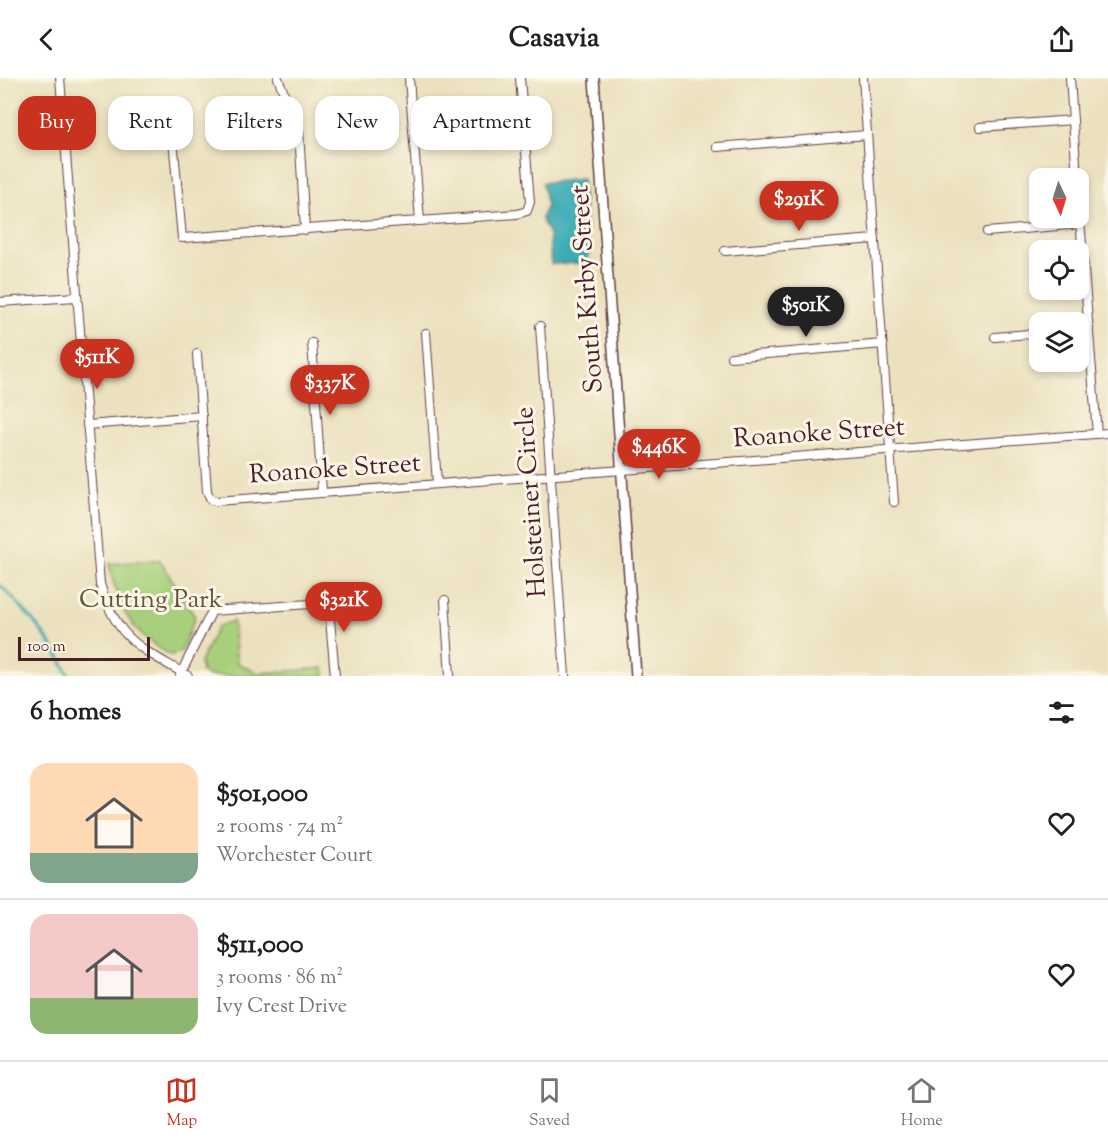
<!DOCTYPE html>
<html lang="en">
<head>
<meta charset="utf-8">
<style>
	:root { --surface:#fff; --page:#f2f2f2; --text:#202124; --muted:#757577; --line:#e0e0e0; --accent:#c8321e }
	body { margin:0; font-family:"Sorts Mill Goudy",serif; background:var(--page); color:var(--text); height:100vh; display:flex; flex-direction:column; font-size:22px; white-space:nowrap }
	* { box-sizing:border-box; margin:0 }
	p { font-size:20px; color:var(--muted) }
	.icon { flex:none; width:33px; height:33px; fill:none; stroke:currentColor; stroke-width:2; stroke-linecap:round; stroke-linejoin:round }
	.map { position:relative; height:598px; overflow:hidden }
	.drawer { display:flex; flex-direction:column; background:var(--surface); flex:1 }
	.drawer>* { flex:none }
	.banner { position:absolute; left:18px; top:18px; width:600px; height:54px; display:flex; gap:12px }
	.needle { width:39px; rotate:176deg }
	.controls { position:absolute; left:1029px; top:90px; display:grid; gap:12px }
	.controls a { display:grid; place-items:center; width:60px; height:60px; border-radius:12px; background:var(--surface); box-shadow:0 3px 9px #0003; font-size:30px }
	.scale { position:absolute; left:18px; bottom:15px; width:132px; box-sizing:border-box; padding-left:6px; border:3px solid #4a1f2b; border-top:0; font-size:16px; line-height:21px; white-space:nowrap; color:#4a1f2b; -webkit-text-stroke:4px #fcf5e5; paint-order:stroke }
	.price { position:absolute; translate:-50% -51px; padding:0 14px; border-radius:21px; background:var(--accent); color:#fff; font-size:20px; line-height:39px; filter:drop-shadow(0 2px 3px #0008) }
	.price::after { content:''; position:absolute; left:50%; top:36px; width:18px; height:14px; margin-left:-9px; background:inherit; clip-path:polygon(0 0,100% 0,50% 100%) }
	.price.current { background:#222; color:#fff }
	ul { padding:0; list-style:none }
	li { display:flex; align-items:center; gap:18px; height:150px; padding:0 30px }
	li+li { border-top:2px solid var(--line) }
	li span { display:grid; place-items:center; flex:none; width:168px; height:120px; border-radius:18px; color:#555 }
	li>.icon { margin-inline-start:auto }
	span .icon { width:72px; height:72px; fill:#fffc; stroke-width:1 }
	li b { font-size:26px }
	h2 { display:flex; justify-content:space-between; align-items:center; height:72px; padding:0 30px; font-size:26px }
	.tag { padding:0 21px; border-radius:18px; background:var(--surface); box-shadow:0 3px 9px #0003; font-size:21px; line-height:54px }
	.tag.current { background:var(--accent); color:#fff }
	header { display:flex; justify-content:space-between; align-items:center; height:78px; padding:0 30px; background:var(--surface); font-size:27px; font-weight:800 }
	.tab-bar { display:flex; justify-content:space-around; align-items:center; height:84px; border-top:2px solid var(--line); background:var(--surface); font-size:16px; color:var(--muted) }
	.tab-bar a { display:grid; justify-items:center; gap:3px }
	.tab-bar .current { color:var(--accent) }
	.map>svg:first-child { display:block }
	.green { fill:#a8d07b; stroke:#797853; stroke-width:1.5 }
	.water { fill:#3bacb5; stroke:#426670; stroke-width:1.5 }
	.lines { fill:none; stroke-linecap:round; stroke-linejoin:round }
	.stream { stroke:#3bacb5; stroke-width:3 }
	.minor-casing { stroke:#623c41; stroke-width:10 }
	.tertiary-casing { stroke:#623c41; stroke-width:12 }
	.minor { stroke:#fff; stroke-width:8 }
	.tertiary { stroke:#fff; stroke-width:9 }
	.labels { text-anchor:middle; dominant-baseline:central; stroke-width:6; stroke-linejoin:round; paint-order:stroke }
	.street-label { font-size:26px; fill:#4a1f2b; stroke:#fcf5e5 }
	.park-label { font-size:26px; fill:#665443; stroke:#fcf5e5 }
</style>
</head>
<body>
<header><svg class="icon" aria-label="back" viewBox="0 0 24 24"><path d="M15 5l-7 7 7 7"/></svg>Casavia<svg class="icon" aria-label="share" viewBox="0 0 24 24"><path d="M12 15V3M7 8l5-5 5 5M5 13v7h14v-7"/></svg></header>
<div class="map">
<svg width="1108" height="598" viewBox="0 0 1108 598">
	<rect width="100%" height="100%" fill="#fcf5e5"/>
	<filter id="ink" filterUnits="userSpaceOnUse"><feTurbulence type="fractalNoise" baseFrequency=".0167" numOctaves="2"/><feDisplacementMap in="SourceGraphic" scale="12" xChannelSelector="R" yChannelSelector="G"/><feConvolveMatrix kernelMatrix="1 2 1 2 8 2 1 2 1" color-interpolation-filters="sRGB"/></filter>
	<filter id="wash" filterUnits="userSpaceOnUse"><feTurbulence type="fractalNoise" baseFrequency=".008" numOctaves="4" result="noise"/><feDisplacementMap in="SourceGraphic" scale="24" xChannelSelector="R" yChannelSelector="G"/><feGaussianBlur stdDeviation="1.35" result="paint"/><feColorMatrix in="noise" values="0 0 0 0 0 0 0 0 0 0 0 0 0 0 0 0 0 1.4 0 .05"/><feComposite in="paint" operator="in"/></filter>
	<g filter="url(#wash)">
		<rect width="100%" height="100%" fill="#ebe1be"/>
		<!-- green -->
		<g class="green">
			<path d="M 160,482 L 195,539 L 181,574 L 171,577 C 130,556 118,528 109,486 Z"/>
			<path d="M 233,543 L 237,585 L 258,595 L 324,590 L 325,598 L 207,598 L 202,594 L 200,584 L 218,548 Z"/>
		</g>
		<!-- water -->
		<path class="water" d="M 582,101 L 589,185 L 551,186 L 549,157 L 541,140 L 547,128 L 542,105 Z"/>
		<g class="lines">
			<!-- stream -->
			<path class="stream" d="M 0,507 C 28,535 52,562 69,598"/>
		</g>
	</g>
	<g filter="url(#ink)">
		<g class="lines">
			<defs>
				<g id="minor">
					<path d="M 60,0 L 100,506 C 118,564 140,569 188,598"/>
					<path d="M 278,0 L 299,54 L 305,152"/>
					<path d="M 409,0 L 420,143"/>
					<path d="M 863,0 L 894,424"/>
					<path d="M 1070,0 L 1077,100"/>
					<path d="M 980,49 L 1073,42"/>
					<path d="M 173,61 L 182,160 L 517,136 L 527,133 L 530,124 L 520,0"/>
					<path d="M 717,69 L 867,57"/>
					<path d="M 1078,116 L 1097,356"/>
					<path d="M 987,154 L 1081,146"/>
					<path d="M 725,173 L 875,161"/>
					<path d="M 0,224 L 76,219"/>
					<path d="M 540,248 L 565,598"/>
					<path d="M 1078,252 L 1089,251"/>
					<path d="M 426,255 L 437,405"/>
					<path d="M 995,259 L 1040,255"/>
					<path d="M 312,265 L 322,414"/>
					<path d="M 197,276 L 207,413 L 211,422 L 216,423 L 1108,355"/>
					<path d="M 731,279 L 883,266"/>
					<path d="M 87,347 L 202,338"/>
					<path d="M 445,522 L 450,598"/>
					<path d="M 180,597 L 212,533 L 324,525 L 329,530 L 335,598"/>
				</g>
				<path id="tertiary" d="M 594,0 L 636,598"/>
			</defs>
			<!-- minor casing -->
			<use href="#minor" class="minor-casing"/>
			<!-- tertiary casing -->
			<use href="#tertiary" class="tertiary-casing"/>
			<!-- minor -->
			<use href="#minor" class="minor"/>
			<!-- tertiary -->
			<use href="#tertiary" class="tertiary"/>
		</g>
	</g>
	<g class="labels">
		<!-- street labels -->
		<g class="street-label">
			<text transform="translate(588 211) rotate(-94)">South Kirby Street</text>
			<text transform="translate(819 356) rotate(-4)">Roanoke Street</text>
			<text transform="translate(335 392) rotate(-4)">Roanoke Street</text>
			<text transform="translate(532 424) rotate(-94)">Holsteiner Circle</text>
		</g>
		<!-- park labels -->
		<g class="park-label">
			<text x="151" y="522">Cutting Park</text>
		</g>
	</g>
</svg>
<div class="controls">
<a><svg class="needle" viewBox="-14 -14 28 28"><path d="M0-13l5 13h-10z" fill="#e53935"/><path d="M0 13l5-13h-10z" fill="#757577"/></svg></a>
<a><svg class="icon" aria-label="locate" viewBox="0 0 24 24"><circle cx="12" cy="12" r="6"/><path d="M12 2v4M12 18v4M2 12h4M18 12h4"/></svg></a>
<a><svg class="icon" aria-label="layers" viewBox="0 0 24 24"><path d="M12 4l9 5-9 5-9-5zM3 14l9 5 9-5"/></svg></a>
</div>
<div class="scale">100 m</div>
<b class="price" style="left:799px;top:154px">$291K</b>
<b class="price current" style="left:806px;top:260px">$501K</b>
<b class="price" style="left:97px;top:312px">$511K</b>
<b class="price" style="left:330px;top:338px">$337K</b>
<b class="price" style="left:659px;top:402px">$446K</b>
<b class="price" style="left:344px;top:555px">$321K</b>
<div class="banner">
<a class="tag current">Buy</a>
<a class="tag">Rent</a>
<a class="tag">Filters</a>
<a class="tag">New</a>
<a class="tag">Apartment</a>
</div>
</div>
<section class="drawer">
<h2>6 homes<svg class="icon" aria-label="filters" viewBox="0 0 24 24"><path d="M4 7h16M4 17h16"/><circle cx="9" cy="7" r="2"/><circle cx="15" cy="17" r="2"/></svg></h2>
<ul>
<li><span style="background:linear-gradient(#ffd9b3 75%,#7fa58c 0)"><svg class="icon" aria-label="home" viewBox="0 0 24 24"><path d="M3 11l9-7 9 7M6 9v11h12V9"/></svg></span><div><b>$501,000</b><p>2 rooms · 74 m²</p><p>Worchester Court</p></div><svg class="icon" aria-label="heart" viewBox="0 0 24 24"><path d="M12 20l-8-8c-3-5 5-10 8-4 3-6 11-1 8 4z"/></svg></li>
<li><span style="background:linear-gradient(#f6c9c9 70%,#8fb573 0)"><svg class="icon" aria-label="home" viewBox="0 0 24 24"><path d="M3 11l9-7 9 7M6 9v11h12V9"/></svg></span><div><b>$511,000</b><p>3 rooms · 86 m²</p><p>Ivy Crest Drive</p></div><svg class="icon" aria-label="heart" viewBox="0 0 24 24"><path d="M12 20l-8-8c-3-5 5-10 8-4 3-6 11-1 8 4z"/></svg></li>
</ul>
</section>
<nav class="tab-bar">
<a class="current"><svg class="icon" aria-label="map" viewBox="0 0 24 24"><path d="M3 6l6-2 6 2 6-2v14l-6 2-6-2-6 2zM9 4v14M15 6v14"/></svg>Map</a>
<a><svg class="icon" aria-label="saved" viewBox="0 0 24 24"><path d="M7 4h10v16l-5-4-5 4z"/></svg>Saved</a>
<a><svg class="icon" aria-label="home" viewBox="0 0 24 24"><path d="M3 11l9-7 9 7M6 9v11h12V9"/></svg>Home</a>
</nav>
</body>
</html>
